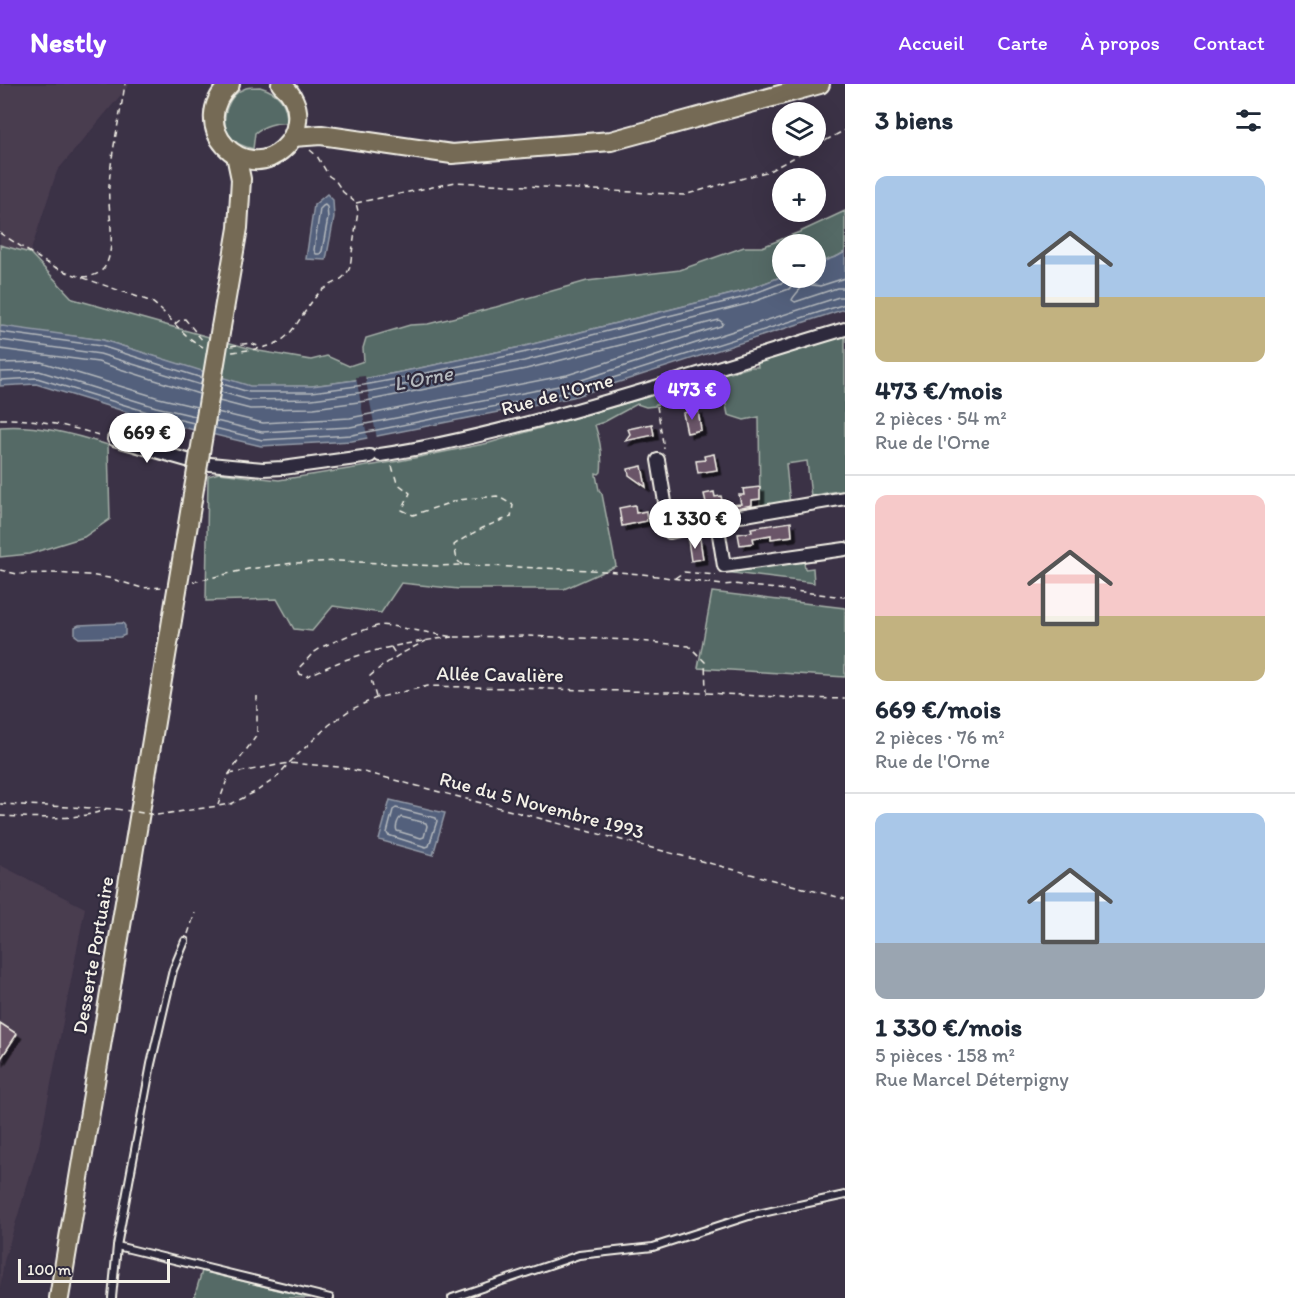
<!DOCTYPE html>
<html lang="fr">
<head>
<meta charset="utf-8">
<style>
	:root { --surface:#fff; --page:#f2f2f3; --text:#1f2937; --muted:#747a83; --line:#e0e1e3; --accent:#7c3aed }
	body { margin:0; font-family:Itim,sans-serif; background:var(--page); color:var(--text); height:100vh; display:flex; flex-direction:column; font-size:22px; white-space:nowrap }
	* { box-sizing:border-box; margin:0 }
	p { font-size:20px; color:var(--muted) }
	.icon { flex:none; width:33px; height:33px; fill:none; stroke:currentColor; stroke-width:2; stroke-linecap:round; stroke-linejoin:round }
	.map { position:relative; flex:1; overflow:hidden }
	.sheet { display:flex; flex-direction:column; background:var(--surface); width:450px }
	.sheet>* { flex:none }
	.controls { position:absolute; left:772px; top:18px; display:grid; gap:12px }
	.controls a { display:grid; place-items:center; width:54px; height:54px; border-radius:50%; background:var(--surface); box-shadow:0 6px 24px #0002; font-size:30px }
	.scale { position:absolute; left:18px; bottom:15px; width:152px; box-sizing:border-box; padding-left:6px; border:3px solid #f4f1e8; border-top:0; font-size:16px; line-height:21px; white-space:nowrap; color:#f4f1e8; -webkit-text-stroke:4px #2f2a3d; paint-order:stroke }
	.price { position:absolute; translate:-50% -51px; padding:0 14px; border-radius:21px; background:#fff; color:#222; font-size:20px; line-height:39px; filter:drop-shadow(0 2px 3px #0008) }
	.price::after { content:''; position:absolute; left:50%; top:36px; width:18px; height:14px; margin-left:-9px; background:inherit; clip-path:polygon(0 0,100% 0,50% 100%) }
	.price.current { background:var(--accent); color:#fff }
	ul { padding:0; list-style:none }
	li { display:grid; align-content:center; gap:12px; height:318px; padding:0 30px }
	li+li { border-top:2px solid var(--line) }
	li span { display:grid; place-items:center; height:186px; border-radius:12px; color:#555 }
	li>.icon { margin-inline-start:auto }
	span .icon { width:108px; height:108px; fill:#fffc; stroke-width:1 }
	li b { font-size:26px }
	h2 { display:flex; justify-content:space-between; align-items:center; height:72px; padding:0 30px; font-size:26px }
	header { display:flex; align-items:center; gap:36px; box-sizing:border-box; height:84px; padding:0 30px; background:var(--accent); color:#fff }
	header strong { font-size:28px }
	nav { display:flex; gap:33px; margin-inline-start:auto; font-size:21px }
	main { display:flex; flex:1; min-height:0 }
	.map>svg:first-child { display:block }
	.built { fill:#493c50 }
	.green { fill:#556b66; stroke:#a4aea7; stroke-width:1.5 }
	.water { fill:#52607b; stroke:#939aa7; stroke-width:1.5 }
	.pier { fill:#3b3246 }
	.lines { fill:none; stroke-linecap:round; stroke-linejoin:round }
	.shore { stroke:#b3b7bc; stroke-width:1.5 }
	.building { fill:#6a5468; stroke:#f4f1e8; stroke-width:1.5; filter:url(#shadow) }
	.lane-casing { stroke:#f4f1e8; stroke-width:10 }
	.street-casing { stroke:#f4f1e8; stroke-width:16 }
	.primary-casing { stroke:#f4f1e8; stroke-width:22 }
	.path { stroke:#f4f1e8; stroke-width:1.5; stroke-dasharray:6 4.5; stroke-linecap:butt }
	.lane { stroke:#2f2a3d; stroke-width:6 }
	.street { stroke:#2f2a3d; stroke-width:12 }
	.primary { stroke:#756b55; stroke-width:18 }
	.primary-bridge-casing { stroke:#f4f1e8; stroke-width:22; stroke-linecap:butt }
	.path-bridge { stroke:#f4f1e8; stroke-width:1.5; stroke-dasharray:6 4.5; stroke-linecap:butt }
	.primary-bridge { stroke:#756b55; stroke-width:18 }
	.labels { text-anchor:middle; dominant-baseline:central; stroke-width:4.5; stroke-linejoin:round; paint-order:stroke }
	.street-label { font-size:20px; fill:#f4f1e8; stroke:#2f2a3d }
	.water-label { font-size:21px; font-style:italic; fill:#b3b7bc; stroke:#2f2a3d }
</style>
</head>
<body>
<header>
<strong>Nestly</strong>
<nav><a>Accueil</a><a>Carte</a><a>À propos</a><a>Contact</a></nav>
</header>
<main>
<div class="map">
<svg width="845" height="1214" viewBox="0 0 845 1214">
	<defs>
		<filter id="shadow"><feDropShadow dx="4.5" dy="4.5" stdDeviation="0" flood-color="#0009"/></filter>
	</defs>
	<rect width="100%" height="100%" fill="#3b3246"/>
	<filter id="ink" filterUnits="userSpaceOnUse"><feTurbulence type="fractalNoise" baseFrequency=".0167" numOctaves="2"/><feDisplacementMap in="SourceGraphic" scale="12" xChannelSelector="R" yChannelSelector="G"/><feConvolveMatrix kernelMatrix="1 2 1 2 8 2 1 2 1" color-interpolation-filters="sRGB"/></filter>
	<g filter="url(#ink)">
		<!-- built -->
		<g class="built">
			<path d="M 0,0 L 130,0 L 57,87 L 30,169 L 0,161 Z"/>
			<path d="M 0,781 L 85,824 L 39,1062 L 4,1177 L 0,1204 Z"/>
		</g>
		<!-- green -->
		<g class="green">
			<path d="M 260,3 C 280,9 287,19 287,39 C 276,38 263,42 255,49 L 253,65 C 244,62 235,60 229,51 C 219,35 228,10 246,4 C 250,3 256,3 260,3 Z"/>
			<path d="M 845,127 L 845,168 L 838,172 L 816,180 L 816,160 L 783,160 L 783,192 L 744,207 L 521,263 L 401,288 L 363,295 L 312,302 L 250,303 L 103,256 L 0,243 L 0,161 L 30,169 L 73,215 L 259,267 L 311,276 L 327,272 L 349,282 L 364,277 L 363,264 L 366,254 L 410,241 L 428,240 L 496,223 L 587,197 L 680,186 L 744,163 L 762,163 L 802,147 Z"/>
			<path d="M 845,251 L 845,410 L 838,412 L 837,407 L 811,412 L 807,377 L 786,380 L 790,421 L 760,425 L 759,333 L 744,336 L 728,331 L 725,316 L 722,313 L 709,312 L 703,309 L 655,321 L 655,322 L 646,323 L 637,320 L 604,338 L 595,341 C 600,356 603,372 601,388 L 599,390 L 596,389 L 596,391 L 599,406 L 602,410 L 616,482 L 564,505 L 459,505 L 401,499 L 381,529 L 333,522 L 312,547 L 294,545 L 277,515 L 206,517 L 208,392 L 219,389 L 279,396 L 399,377 L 489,359 L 664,308 L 728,287 L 731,289 L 750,283 L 758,283 L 757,275 Z"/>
			<path d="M 0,343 C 37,340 73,350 108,361 L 110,435 L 84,453 L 29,470 L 0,473 Z"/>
			<path d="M 804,478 L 805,485 L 813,484 L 814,499 L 725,488 Z"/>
			<path d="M 712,508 L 845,524 L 845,593 L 698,584 Z"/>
			<path d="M 202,1187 L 311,1214 L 194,1214 Z"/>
		</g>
		<!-- water -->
		<g class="water">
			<path d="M 327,110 L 333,116 L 334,134 L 326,176 L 306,175 L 314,121 Z"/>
			<path d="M 845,168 L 845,225 L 573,313 L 352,357 L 261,362 L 153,336 L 36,300 L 0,302 L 0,243 L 2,242 L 103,256 L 250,302 L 312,302 L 363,295 L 401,288 L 521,263 L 744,207 L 783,192 L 783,194 L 816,194 L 816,180 L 838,172 Z"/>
			<path d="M 123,539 L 125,542 L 125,551 L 120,553 L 79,554 L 75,551 L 75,543 L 79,541 Z"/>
			<path d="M 390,716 L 445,729 L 433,771 L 379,756 Z"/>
		</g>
		<!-- pier -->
		<path class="pier" d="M 365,292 L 377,355 L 368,357 L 356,293 Z"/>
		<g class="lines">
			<!-- shore -->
			<g class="shore">
				<path d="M 325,121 L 327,123 L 328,134 L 322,167 L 320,170 L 316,170 L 314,166 L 320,125 L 323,122 Z"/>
				<path d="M 845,194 L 820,202 L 805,200 C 802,203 793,213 792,216 L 795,218 L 837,204 L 845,204"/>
				<path d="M 0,248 L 101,262 L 202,294"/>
				<path d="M 0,256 L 100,270 L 201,301"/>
				<path d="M 0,265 L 98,278 L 199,310"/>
				<path d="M 0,279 L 41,278 L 159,314 L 197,323"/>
				<path d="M 0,288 L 39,287 L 156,323 L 195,332"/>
				<path d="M 0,296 L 37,294 L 154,330 L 194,339"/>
				<path d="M 222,300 L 249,308 L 312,308 L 364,301 L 402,294 L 522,269 L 566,259 L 592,251 L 745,213 L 784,198 L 789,194"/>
				<path d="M 221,308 L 249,316 L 312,315 L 365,308 L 403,301 L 524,277 L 747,220 L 789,205 L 794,199 L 796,194"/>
				<path d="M 217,328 L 263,339 L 350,334 L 567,291 L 721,242 L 723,239 L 719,236 L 526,285 L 366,317 L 314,324 L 250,325 L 219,317"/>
				<path d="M 216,337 L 262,348 L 350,343 L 569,300 L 839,213 L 845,213"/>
				<path d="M 215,344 L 262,356 L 352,351 L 572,307 L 845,220"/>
				<path d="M 396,724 L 436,734 L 437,737 L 429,762 L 426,763 L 388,751 L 387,749 L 393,726 Z"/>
				<path d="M 401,733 L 426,739 L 427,742 L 424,753 L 421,754 L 397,747 C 395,743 398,735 401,733 Z"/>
			</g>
		</g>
		<!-- building -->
		<g class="building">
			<path d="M 698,326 L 701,346 L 687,349 L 683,329 Z"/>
			<path d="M 652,340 L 654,351 L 625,357 L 630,350 L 628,345 Z"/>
			<path d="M 714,370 L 717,386 L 698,389 L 696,377 L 705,376 L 704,372 Z"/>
			<path d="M 642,382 L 646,403 L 629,391 L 628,385 Z"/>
			<path d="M 760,403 L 760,415 L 752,416 L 752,421 L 732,425 L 732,421 L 741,420 L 739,411 L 744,411 L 743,405 Z"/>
			<path d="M 714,408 L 715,413 L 721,412 L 724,424 L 708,427 L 704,410 Z"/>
			<path d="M 635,421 L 636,429 L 646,427 L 647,437 L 622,442 L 619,424 Z"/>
			<path d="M 791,438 L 792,452 L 771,455 L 771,451 L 753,454 L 754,459 L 740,461 L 738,450 L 752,448 L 751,444 Z"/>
			<path d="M 700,455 L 703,475 L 691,477 L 688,456 Z"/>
			<path d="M 0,939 L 17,950 L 0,976 Z"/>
		</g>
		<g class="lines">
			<defs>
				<g id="lane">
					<path d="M 117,1162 L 330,1214"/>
					<path d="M 112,1214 L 117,1162 L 151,980 L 173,886 L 185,857"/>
					<path d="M 452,1214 L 579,1171 L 653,1163 L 749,1132 L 845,1111"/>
				</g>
				<g id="street">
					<path d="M 114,355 L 187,376"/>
					<path d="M 380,371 C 441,362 503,346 562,330 C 657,304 751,273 845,245"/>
					<path d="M 658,376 L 670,448 L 717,438 L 724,482 L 845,465"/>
					<path d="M 210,380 L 263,385 L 283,384 L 370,372"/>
					<path d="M 728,434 L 845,414"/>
				</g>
				<g id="primary">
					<path d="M 230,0 C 185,42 244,101 283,65 C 292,57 296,48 297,37 C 299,22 292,9 281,0"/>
					<path d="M 293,53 L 321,51 L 452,70 L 611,57 L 820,0"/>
					<path d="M 221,243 L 238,144 L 241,95 L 236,71"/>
					<path d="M 59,1214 L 172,536"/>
				</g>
			</defs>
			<!-- lane casing -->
			<use href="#lane" class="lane-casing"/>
			<!-- street casing -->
			<use href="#street" class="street-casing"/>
			<!-- primary casing -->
			<use href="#primary" class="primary-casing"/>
			<!-- path -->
			<g class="path">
				<path d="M 356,119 L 456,98 L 684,111 L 769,87 L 845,46"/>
				<path d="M 0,149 L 45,178 L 61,186 L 152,218 C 170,232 182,252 203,263"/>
				<path d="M 82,193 C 92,193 101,190 106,181 C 117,157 107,127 109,102 C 111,68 120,34 125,0"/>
				<path d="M 175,240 L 180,236 L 185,235 L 203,257"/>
				<path d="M 231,262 L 250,259 L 258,262"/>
				<path d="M 232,268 C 247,266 269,265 282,256 C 289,251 295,243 300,235 C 306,227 312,216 319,209 C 330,198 344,199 350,183 L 358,127 L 356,119 L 343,108 L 335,96 L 329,92 L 317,72 L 310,66"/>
				<path d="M 657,322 L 664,365"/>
				<path d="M 0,335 C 35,334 69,342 102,352"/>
				<path d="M 392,382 L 397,399 L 410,409 L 402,426 L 413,431 L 458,416 L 497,412 L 513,421 L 511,433 C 490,440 472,448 454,461 L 457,476 L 462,481"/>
				<path d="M 0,486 L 17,490 L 52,489 L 88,491 L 109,494 L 142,504 L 164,503"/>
				<path d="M 675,494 L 684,488 L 716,491"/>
				<path d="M 193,498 L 248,485 L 294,479 L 340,477 L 438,482 L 462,481 L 591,486 L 642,490 L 723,501 L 734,500 L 845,513"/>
				<path d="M 453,553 C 418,557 382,563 348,575 C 333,580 319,587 305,593 L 300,590 L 298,585 L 313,569 L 324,562 L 352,550 L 380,541 L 391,542 L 453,553 L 528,552 L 630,556 L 689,562 L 705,578 L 706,607"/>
				<path d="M 391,563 L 396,571"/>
				<path d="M 376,613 L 370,592 C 387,577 405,567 426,557"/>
				<path d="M 229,690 L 289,679 L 339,683 L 368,689 L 845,815"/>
				<path d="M 0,720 L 116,725"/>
				<path d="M 218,721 L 229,690 L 257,651 L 257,612"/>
				<path d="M 157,731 L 231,720 L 257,707 L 276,694 L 289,679 L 329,641 L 350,626 L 376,614 L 428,602 L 706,609 L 796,614 L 845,615"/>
				<path d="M 0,732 C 30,733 79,738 106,725"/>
				<path d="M 188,850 L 195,829"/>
			</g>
			<!-- lane -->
			<use href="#lane" class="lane"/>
			<!-- street -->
			<use href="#street" class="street"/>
			<!-- primary -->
			<use href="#primary" class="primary"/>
			<defs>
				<path id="primary-bridge" d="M 172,536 L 221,243"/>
			</defs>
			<!-- primary-bridge casing -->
			<use href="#primary-bridge" class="primary-bridge-casing"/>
			<!-- path-bridge -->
			<path class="path-bridge" d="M 116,725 L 157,731"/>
			<!-- primary-bridge -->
			<use href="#primary-bridge" class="primary-bridge"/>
		</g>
	</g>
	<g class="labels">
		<!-- street labels -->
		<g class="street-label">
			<text transform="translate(557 310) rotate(-15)">Rue de l'Orne</text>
			<text transform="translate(500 590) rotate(1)">Allée Cavalière</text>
			<text transform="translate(542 721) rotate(15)">Rue du 5 Novembre 1993</text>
			<text transform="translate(93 871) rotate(-80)">Desserte Portuaire</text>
		</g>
		<!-- water labels -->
		<g class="water-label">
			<text transform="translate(423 294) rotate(-11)">L'Orne</text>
		</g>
	</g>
</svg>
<div class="controls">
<a><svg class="icon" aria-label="layers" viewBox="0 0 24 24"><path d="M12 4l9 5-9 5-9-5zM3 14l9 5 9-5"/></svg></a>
<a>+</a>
<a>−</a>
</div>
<div class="scale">100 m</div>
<b class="price current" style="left:692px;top:337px">473 €</b>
<b class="price" style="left:147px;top:380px">669 €</b>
<b class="price" style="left:695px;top:466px">1 330 €</b>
</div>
<section class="sheet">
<h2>3 biens<svg class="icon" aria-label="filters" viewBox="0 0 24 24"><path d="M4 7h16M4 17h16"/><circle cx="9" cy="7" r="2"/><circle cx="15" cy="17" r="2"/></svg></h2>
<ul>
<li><span style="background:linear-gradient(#a9c7e8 65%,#c2b280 0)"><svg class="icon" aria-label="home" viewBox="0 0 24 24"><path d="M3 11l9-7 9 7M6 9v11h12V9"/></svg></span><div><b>473 €/mois</b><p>2 pièces · 54 m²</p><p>Rue de l'Orne</p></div></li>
<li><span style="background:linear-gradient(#f6c9c9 65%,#c2b280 0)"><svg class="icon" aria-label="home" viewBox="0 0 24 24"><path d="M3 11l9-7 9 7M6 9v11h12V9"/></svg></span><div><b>669 €/mois</b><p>2 pièces · 76 m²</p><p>Rue de l'Orne</p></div></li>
<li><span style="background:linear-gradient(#a9c7e8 70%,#9aa5b1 0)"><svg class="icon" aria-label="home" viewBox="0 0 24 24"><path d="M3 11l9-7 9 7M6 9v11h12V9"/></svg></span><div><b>1 330 €/mois</b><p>5 pièces · 158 m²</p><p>Rue Marcel Déterpigny</p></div></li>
</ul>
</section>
</main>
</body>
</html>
